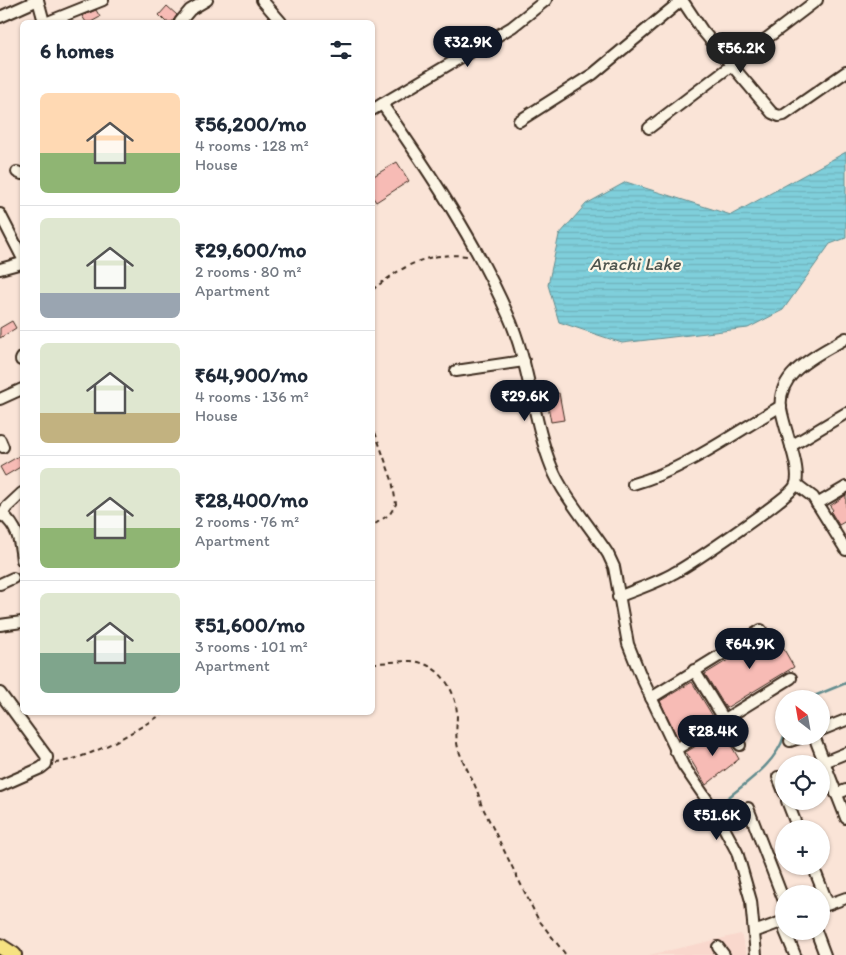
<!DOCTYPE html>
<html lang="en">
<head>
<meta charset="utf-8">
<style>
	:root { --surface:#fff; --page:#f2f2f3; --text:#1f2937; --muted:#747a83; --line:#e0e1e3; --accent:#111827 }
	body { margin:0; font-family:Itim,sans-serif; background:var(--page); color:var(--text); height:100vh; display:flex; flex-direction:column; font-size:19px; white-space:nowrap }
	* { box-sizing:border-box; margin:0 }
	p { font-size:16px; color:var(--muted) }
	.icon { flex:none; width:28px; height:28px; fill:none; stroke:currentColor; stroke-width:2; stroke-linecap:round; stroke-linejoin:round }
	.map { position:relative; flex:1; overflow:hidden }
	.side { position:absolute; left:20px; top:20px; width:355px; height:695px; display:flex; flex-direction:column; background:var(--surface); border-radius:8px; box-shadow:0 1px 4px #0004 }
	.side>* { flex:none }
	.needle { width:32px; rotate:329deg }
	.tools { position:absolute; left:775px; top:690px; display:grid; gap:10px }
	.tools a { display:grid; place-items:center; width:55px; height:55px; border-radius:50%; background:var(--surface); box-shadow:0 1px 4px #0004; font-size:25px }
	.price { position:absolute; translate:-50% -42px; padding:0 11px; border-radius:18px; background:var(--accent); color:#fff; font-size:16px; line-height:32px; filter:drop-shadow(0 1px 2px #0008) }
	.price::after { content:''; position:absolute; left:50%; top:30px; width:15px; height:11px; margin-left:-8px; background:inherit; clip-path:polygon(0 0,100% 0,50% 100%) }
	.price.active { background:#222; color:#fff }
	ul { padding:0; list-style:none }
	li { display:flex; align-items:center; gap:15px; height:125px; padding:0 20px }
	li+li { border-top:1px solid var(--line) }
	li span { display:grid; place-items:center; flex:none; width:140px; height:100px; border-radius:8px; color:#555 }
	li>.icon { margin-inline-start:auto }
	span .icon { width:60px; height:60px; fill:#fffc; stroke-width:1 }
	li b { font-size:21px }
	h2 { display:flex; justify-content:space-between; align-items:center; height:60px; padding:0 20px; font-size:21px }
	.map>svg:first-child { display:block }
	.built { fill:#f9d8cd }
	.water { fill:url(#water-rules); stroke:#648d8f }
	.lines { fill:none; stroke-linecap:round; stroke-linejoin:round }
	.stream { stroke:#648d8f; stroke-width:2.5 }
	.building { fill:#f7bbb5; stroke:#3b2a1e }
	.minor-casing { stroke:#3b2a1e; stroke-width:14 }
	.major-casing { stroke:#3b2a1e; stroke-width:18 }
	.path { stroke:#3b2a1e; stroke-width:2; stroke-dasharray:5 4; stroke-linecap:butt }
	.minor { stroke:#fcf5e5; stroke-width:10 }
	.major { stroke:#f6e281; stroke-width:14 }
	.labels { text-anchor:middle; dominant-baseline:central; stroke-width:4.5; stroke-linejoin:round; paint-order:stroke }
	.water-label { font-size:18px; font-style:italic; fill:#4c534d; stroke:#fcf5e5 }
</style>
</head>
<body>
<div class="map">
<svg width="846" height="955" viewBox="0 0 846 955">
	<defs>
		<pattern id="water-rules" width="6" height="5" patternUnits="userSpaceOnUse" patternTransform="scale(1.25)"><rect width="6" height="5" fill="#7fcfdb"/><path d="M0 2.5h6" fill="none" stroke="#6fb2bc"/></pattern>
	</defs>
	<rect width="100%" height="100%" fill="#fae4d7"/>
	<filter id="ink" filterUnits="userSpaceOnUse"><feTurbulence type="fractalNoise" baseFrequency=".02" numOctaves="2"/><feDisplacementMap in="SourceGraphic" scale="10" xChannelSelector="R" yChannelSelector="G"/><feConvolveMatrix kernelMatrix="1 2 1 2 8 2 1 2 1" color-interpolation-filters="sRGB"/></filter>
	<g filter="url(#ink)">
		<!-- built -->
		<path class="built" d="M 741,934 L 747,955 L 649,955 Z"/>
		<!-- water -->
		<path class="water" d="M 846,152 L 846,238 L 830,244 L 783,310 L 748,328 L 622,343 L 559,322 L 548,285 L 559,235 L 586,204 L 626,182 L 731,215 Z"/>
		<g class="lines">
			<!-- stream -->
			<g class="stream">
				<path d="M 807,699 L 846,683"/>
				<path d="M 723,802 C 745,783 776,764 784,736"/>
			</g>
		</g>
		<!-- building -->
		<g class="building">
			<path d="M 167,6 L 177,15 L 172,22 L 166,22 L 159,15 Z"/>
			<path d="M 96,10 L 100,17 L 91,22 L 86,22 L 82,16 Z"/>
			<path d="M 397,162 L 409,181 L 376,202 L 372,196 L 372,177 Z"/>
			<path d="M 12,321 L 16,328 L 0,338 L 0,328 Z"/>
			<path d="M 559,393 L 564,420 L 551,422 L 546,395 Z"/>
			<path d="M 19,456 L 22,466 L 5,476 L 0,467 Z"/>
			<path d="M 846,495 L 846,521 L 839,525 L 831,512 L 833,510 L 830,506 Z"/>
			<path d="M 774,632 L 794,667 L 726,708 L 705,674 Z"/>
			<path d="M 692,682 L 714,718 L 678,739 L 660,701 Z"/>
			<path d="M 722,730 L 739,759 L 706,785 L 686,752 Z"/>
		</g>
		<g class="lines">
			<defs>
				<g id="minor">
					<path d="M 38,0 L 44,22"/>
					<path d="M 262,0 L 281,22"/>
					<path d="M 682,0 L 702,30 L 772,113 L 779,116 L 784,115 L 846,72"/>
					<path d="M 0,17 L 38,0"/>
					<path d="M 48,22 L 103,0"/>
					<path d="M 180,22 L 190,10 L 207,0"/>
					<path d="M 382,104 C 429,171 475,240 508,315 C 530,364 532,419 552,468 C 562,494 592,529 608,554 L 614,567 L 628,644 L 640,674 L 683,765 L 716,813 L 737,852 L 751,901 L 756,955"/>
					<path d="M 372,110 L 512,27 L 546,0"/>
					<path d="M 519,121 L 593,74 L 682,0"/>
					<path d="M 649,128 L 817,0"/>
					<path d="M 17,172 L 22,174"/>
					<path d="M 0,214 L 22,257"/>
					<path d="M 0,269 L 22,263"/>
					<path d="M 21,360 L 22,358"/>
					<path d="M 456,371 L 524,361"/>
					<path d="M 0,399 L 22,389"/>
					<path d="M 0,440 L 3,447"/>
					<path d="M 791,446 L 846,413"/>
					<path d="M 633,484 C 686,469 733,434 781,406"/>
					<path d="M 796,484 L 813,497 L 846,550"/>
					<path d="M 817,504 L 846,487"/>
					<path d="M 2,514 L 7,507 L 22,493"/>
					<path d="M 0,516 L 2,514 C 18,527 20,541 22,560"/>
					<path d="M 0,584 L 13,578"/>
					<path d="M 618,597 C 637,589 657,583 674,573 C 691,564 790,497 795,486 C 799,478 796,465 794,457 C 790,441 784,425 781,409 C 776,371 819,355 846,338"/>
					<path d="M 0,625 L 22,622"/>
					<path d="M 694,670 L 740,745"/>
					<path d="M 0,693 L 47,757 L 46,764 L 41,768 L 0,786"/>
					<path d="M 651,698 L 761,630"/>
					<path d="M 821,730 L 846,720"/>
					<path d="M 814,736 L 846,818"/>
					<path d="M 790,741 L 805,736"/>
					<path d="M 675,750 L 791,678"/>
					<path d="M 824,762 L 846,753"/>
					<path d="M 778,777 L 784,792"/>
					<path d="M 836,794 L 846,790"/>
					<path d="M 787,801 L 798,829"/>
					<path d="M 748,808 L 784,901"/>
					<path d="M 813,866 L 828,904"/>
					<path d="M 821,907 L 846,898"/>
					<path d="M 785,931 L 795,955"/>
					<path d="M 816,931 L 825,955"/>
					<path d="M 754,932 L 784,921"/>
					<path d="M 718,947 L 724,955"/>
				</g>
				<path id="major" d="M 0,946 L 14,955"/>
			</defs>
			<!-- minor casing -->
			<use href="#minor" class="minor-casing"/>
			<!-- major casing -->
			<use href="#major" class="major-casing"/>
			<!-- path -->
			<g class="path">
				<path d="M 372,290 C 405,265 425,252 468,256"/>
				<path d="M 372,424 L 392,480 L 396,504 L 390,514 L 372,526"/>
				<path d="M 372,663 C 385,663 398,661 411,661 C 438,663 455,687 457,713 C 457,725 455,736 458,748 C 464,767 477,784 481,804 L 538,919 L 566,955"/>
				<path d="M 55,763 C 95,757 132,732 166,712"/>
			</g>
			<!-- minor -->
			<use href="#minor" class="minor"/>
			<!-- major -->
			<use href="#major" class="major"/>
		</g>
	</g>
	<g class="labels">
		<!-- water labels -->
		<g class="water-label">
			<text x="635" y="264">Arachi Lake</text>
		</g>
	</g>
</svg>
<div class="tools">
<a><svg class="needle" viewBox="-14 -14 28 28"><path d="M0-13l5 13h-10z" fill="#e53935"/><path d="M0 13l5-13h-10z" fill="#747a83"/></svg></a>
<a><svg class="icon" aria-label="locate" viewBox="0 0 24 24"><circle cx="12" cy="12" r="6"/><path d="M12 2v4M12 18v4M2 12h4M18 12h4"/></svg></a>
<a>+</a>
<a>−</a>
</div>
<b class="price" style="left:468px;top:68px">₹32.9K</b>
<b class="price active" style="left:741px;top:74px">₹56.2K</b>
<b class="price" style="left:525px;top:422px">₹29.6K</b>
<b class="price" style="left:750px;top:670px">₹64.9K</b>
<b class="price" style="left:713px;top:757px">₹28.4K</b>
<b class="price" style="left:717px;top:841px">₹51.6K</b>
<section class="side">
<h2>6 homes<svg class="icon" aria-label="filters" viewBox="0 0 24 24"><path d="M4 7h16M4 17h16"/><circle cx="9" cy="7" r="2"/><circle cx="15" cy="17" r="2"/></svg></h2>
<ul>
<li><span style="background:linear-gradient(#ffd9b3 60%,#8fb573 0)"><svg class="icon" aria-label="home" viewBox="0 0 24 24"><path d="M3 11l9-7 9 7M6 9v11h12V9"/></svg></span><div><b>₹56,200/mo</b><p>4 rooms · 128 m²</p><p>House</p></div></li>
<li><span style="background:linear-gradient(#dfe7d0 75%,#9aa5b1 0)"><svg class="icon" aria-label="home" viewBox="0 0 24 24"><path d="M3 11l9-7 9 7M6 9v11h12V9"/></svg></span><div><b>₹29,600/mo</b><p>2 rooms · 80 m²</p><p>Apartment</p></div></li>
<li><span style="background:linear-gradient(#dfe7d0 70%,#c2b280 0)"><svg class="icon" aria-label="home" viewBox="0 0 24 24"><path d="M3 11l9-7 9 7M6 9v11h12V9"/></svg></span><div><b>₹64,900/mo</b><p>4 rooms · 136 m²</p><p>House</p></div></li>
<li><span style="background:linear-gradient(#dfe7d0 60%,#8fb573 0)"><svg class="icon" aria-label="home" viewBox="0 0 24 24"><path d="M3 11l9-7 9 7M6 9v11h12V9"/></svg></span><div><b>₹28,400/mo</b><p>2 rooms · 76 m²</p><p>Apartment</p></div></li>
<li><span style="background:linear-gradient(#dfe7d0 60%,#7fa58c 0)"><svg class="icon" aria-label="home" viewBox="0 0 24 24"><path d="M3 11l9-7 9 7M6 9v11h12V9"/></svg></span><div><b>₹51,600/mo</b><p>3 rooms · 101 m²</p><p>Apartment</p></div></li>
</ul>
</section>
</div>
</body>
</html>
